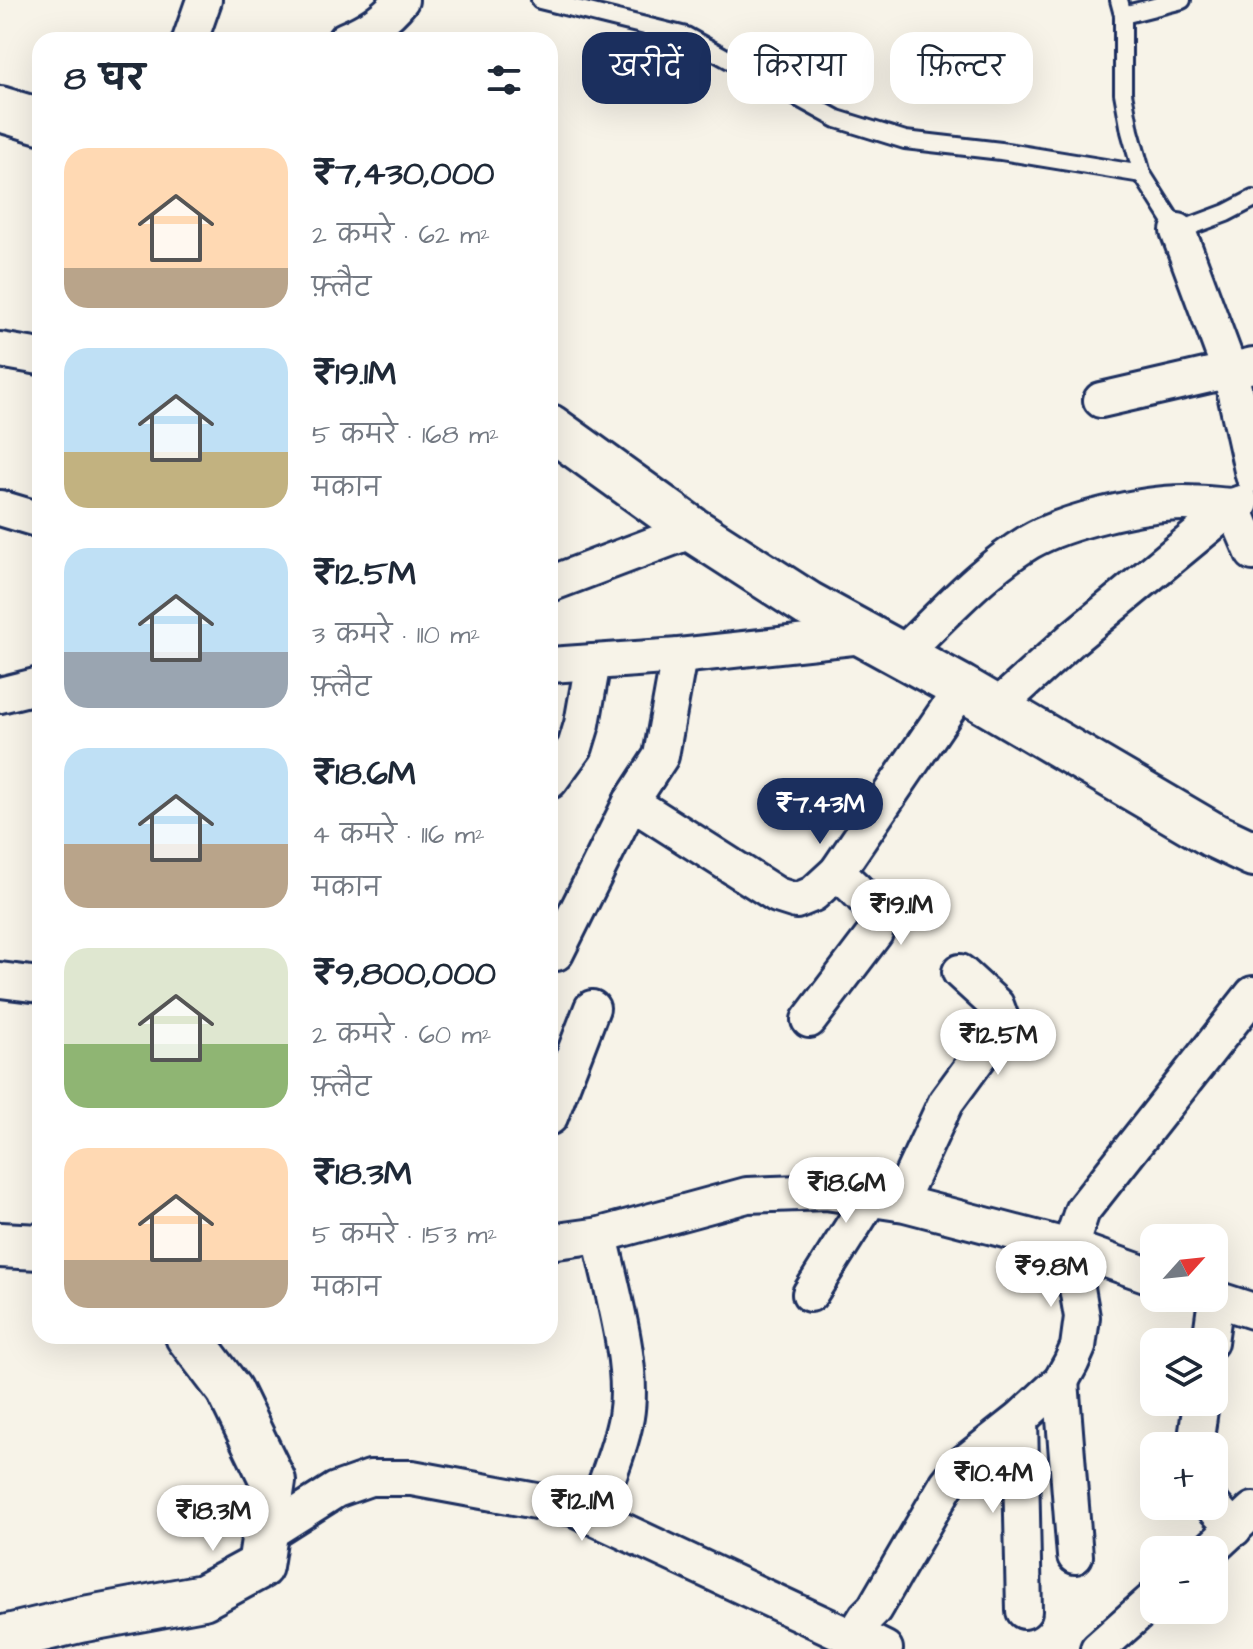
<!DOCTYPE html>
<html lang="hi">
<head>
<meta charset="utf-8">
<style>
	:root { --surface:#fff; --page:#f6f6f7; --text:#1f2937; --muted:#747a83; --accent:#1b2f5e }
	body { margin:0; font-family:"Architects Daughter","Playpen Sans Deva",sans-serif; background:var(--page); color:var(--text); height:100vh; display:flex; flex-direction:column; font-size:30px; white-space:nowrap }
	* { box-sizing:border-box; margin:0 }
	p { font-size:26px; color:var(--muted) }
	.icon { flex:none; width:44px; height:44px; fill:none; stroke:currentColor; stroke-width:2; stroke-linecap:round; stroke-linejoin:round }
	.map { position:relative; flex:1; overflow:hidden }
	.details { position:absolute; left:32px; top:32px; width:526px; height:1312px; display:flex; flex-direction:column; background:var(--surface); border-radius:24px; box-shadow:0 8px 32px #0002 }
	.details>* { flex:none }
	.guide { position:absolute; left:582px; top:32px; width:550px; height:72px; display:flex; gap:16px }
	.needle { width:52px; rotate:63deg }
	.buttons { position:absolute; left:1140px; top:1224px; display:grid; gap:16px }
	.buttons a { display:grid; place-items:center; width:88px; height:88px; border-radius:16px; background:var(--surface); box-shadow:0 8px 32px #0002; font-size:40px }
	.price { position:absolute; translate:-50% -68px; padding:0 18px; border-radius:28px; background:#fff; color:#222; font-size:26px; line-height:52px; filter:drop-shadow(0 2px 4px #0008) }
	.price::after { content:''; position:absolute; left:50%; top:48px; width:24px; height:18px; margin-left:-12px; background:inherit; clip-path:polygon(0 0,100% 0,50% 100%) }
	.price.selected { background:var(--accent); color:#fff }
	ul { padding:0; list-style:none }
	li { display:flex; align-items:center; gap:24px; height:200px; padding:0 32px }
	li span { display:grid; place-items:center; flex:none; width:224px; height:160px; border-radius:24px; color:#555 }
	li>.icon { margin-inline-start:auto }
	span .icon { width:96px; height:96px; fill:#fffc; stroke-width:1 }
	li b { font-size:34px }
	h2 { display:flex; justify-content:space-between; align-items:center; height:96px; padding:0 32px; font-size:34px }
	.chip { padding:0 28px; border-radius:24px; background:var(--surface); box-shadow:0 8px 32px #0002; font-size:28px; line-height:72px }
	.chip.selected { background:var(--accent); color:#fff }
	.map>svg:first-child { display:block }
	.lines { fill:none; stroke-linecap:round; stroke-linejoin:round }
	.lane-casing { stroke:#1b2f5e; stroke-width:22 }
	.street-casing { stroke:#1b2f5e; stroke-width:40 }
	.secondary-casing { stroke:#1b2f5e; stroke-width:50 }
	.lane { stroke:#f7f3e8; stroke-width:16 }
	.street { stroke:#f7f3e8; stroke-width:34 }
	.secondary { stroke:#f7f3e8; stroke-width:44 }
</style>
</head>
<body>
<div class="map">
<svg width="1253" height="1649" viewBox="0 0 1253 1649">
	<rect width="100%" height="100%" fill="#f7f3e8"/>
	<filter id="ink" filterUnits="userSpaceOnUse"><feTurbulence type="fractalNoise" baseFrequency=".0125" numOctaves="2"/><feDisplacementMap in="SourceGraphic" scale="16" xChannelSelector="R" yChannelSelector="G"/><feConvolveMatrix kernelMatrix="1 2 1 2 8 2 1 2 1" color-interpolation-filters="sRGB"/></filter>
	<g filter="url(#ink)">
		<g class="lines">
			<defs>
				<g id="lane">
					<path d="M 540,0 L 686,36 L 837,119 L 905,140 L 1001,151 L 1142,174"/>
					<path d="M 1119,0 L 1123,15 L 1123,93 L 1130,131 L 1142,174 L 1178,231 L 1226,213 L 1253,199"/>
					<path d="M 1123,15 L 1182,0"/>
				</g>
				<g id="street">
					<path d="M 190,40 L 204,0"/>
					<path d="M 345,40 C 367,31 386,19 401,0"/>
					<path d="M 1178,231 L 1230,371 L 1253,475"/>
					<path d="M 0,350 L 40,357"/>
					<path d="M 1101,400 L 1253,365"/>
					<path d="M 0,508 L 40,520"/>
					<path d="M 550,584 L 693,530"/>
					<path d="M 900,656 C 941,617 981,571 1029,542 C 1065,521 1143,503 1184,503 C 1200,503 1217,505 1233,506 L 1253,553"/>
					<path d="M 550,665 L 679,656 L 862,636"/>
					<path d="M 0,695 L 40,685"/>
					<path d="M 996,708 L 1072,639 L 1233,506 L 1241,503"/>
					<path d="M 550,781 L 575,747 L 582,724 L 593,662"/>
					<path d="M 631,802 L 777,895 L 796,901 L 813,894 L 837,872 L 962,688"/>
					<path d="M 556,953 L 631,802 L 661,756 L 679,656"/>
					<path d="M 0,980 L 40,985"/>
					<path d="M 809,1020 L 875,933 C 882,907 854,889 837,872"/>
					<path d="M 550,1117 L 592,1008"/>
					<path d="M 899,1203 L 946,1102 L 998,1031 L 1002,1021 L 996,1005 L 960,972"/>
					<path d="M 550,1239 L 557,1241 L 600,1235 L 747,1195 L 826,1192 L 905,1204 L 1070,1247 L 1154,1277"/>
					<path d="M 810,1294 L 870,1199"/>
					<path d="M 1213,1298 L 1253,1311"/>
					<path d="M 1210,1342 L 1216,1299"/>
					<path d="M 1061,1381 L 1075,1556"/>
					<path d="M 1020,1419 L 1024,1611"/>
					<path d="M 1195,1446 L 1201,1402"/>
					<path d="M 1213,1506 L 1234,1529"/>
					<path d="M 594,1517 C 604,1485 620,1451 626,1417 C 635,1364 611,1288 600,1235"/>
					<path d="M 265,1535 L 336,1490 L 370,1478 L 412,1478 L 574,1508 L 853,1638 L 865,1639 L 885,1649"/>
					<path d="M 1210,1550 L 1253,1510"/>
					<path d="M 853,1638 L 866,1617 L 874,1609 L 947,1484 L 963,1464 L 1020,1419 L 1061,1381 L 1071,1363 L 1078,1347 L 1082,1317 L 1070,1247 L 1082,1211 L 1253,994"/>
					<path d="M 1098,1649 L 1154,1599"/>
				</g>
				<g id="secondary">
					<path d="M 0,109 L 40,121"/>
					<path d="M 550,427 L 693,530 L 808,604 L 962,688 L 1213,835 L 1253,854"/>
					<path d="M 0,1245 L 40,1247"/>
					<path d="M 0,1639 L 79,1620 L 203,1597 L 260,1566 L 273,1481 L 229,1390 L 188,1336"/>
				</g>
			</defs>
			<!-- lane casing -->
			<use href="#lane" class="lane-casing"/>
			<!-- street casing -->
			<use href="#street" class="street-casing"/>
			<!-- secondary casing -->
			<use href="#secondary" class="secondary-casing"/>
			<!-- lane -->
			<use href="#lane" class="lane"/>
			<!-- street -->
			<use href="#street" class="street"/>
			<!-- secondary -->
			<use href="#secondary" class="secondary"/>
		</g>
	</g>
</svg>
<div class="buttons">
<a><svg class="needle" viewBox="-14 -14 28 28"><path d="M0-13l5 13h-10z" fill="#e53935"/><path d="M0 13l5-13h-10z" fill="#747a83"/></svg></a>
<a><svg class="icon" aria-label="layers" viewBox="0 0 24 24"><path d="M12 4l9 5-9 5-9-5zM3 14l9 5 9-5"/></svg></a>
<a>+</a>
<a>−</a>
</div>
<b class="price selected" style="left:820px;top:846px">₹7.43M</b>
<b class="price" style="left:901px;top:947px">₹19.1M</b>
<b class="price" style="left:998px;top:1077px">₹12.5M</b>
<b class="price" style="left:846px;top:1225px">₹18.6M</b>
<b class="price" style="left:1051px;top:1309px">₹9.8M</b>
<b class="price" style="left:993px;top:1515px">₹10.4M</b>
<b class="price" style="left:582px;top:1543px">₹12.1M</b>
<b class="price" style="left:213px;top:1553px">₹18.3M</b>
<div class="guide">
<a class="chip selected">खरीदें</a>
<a class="chip">किराया</a>
<a class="chip">फ़िल्टर</a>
</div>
<section class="details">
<h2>8 घर<svg class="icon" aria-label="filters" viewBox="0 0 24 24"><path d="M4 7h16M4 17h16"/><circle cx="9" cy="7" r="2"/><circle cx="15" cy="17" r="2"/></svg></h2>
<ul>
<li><span style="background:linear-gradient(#ffd9b3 75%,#b9a48a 0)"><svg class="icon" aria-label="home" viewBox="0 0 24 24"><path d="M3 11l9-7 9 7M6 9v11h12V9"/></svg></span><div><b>₹7,430,000</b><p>2 कमरे · 62 m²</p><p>फ़्लैट</p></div></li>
<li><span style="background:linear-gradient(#bfe0f5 65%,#c2b280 0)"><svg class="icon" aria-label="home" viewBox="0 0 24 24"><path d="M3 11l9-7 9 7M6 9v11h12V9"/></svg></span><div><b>₹19.1M</b><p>5 कमरे · 168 m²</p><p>मकान</p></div></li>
<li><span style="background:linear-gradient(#bfe0f5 65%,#9aa5b1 0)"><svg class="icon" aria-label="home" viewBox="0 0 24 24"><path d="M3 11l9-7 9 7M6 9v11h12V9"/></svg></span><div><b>₹12.5M</b><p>3 कमरे · 110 m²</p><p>फ़्लैट</p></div></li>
<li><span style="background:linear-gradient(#bfe0f5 60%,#b9a48a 0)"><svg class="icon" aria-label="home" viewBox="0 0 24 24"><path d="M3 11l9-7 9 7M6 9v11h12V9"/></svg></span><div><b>₹18.6M</b><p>4 कमरे · 116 m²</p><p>मकान</p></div></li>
<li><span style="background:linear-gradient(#dfe7d0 60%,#8fb573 0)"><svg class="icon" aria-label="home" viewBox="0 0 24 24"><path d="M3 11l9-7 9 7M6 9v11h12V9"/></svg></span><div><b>₹9,800,000</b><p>2 कमरे · 60 m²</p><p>फ़्लैट</p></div></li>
<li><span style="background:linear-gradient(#ffd9b3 70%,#b9a48a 0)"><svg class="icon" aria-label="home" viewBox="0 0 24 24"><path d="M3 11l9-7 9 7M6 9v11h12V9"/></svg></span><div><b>₹18.3M</b><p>5 कमरे · 153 m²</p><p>मकान</p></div></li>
</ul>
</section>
</div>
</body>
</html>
